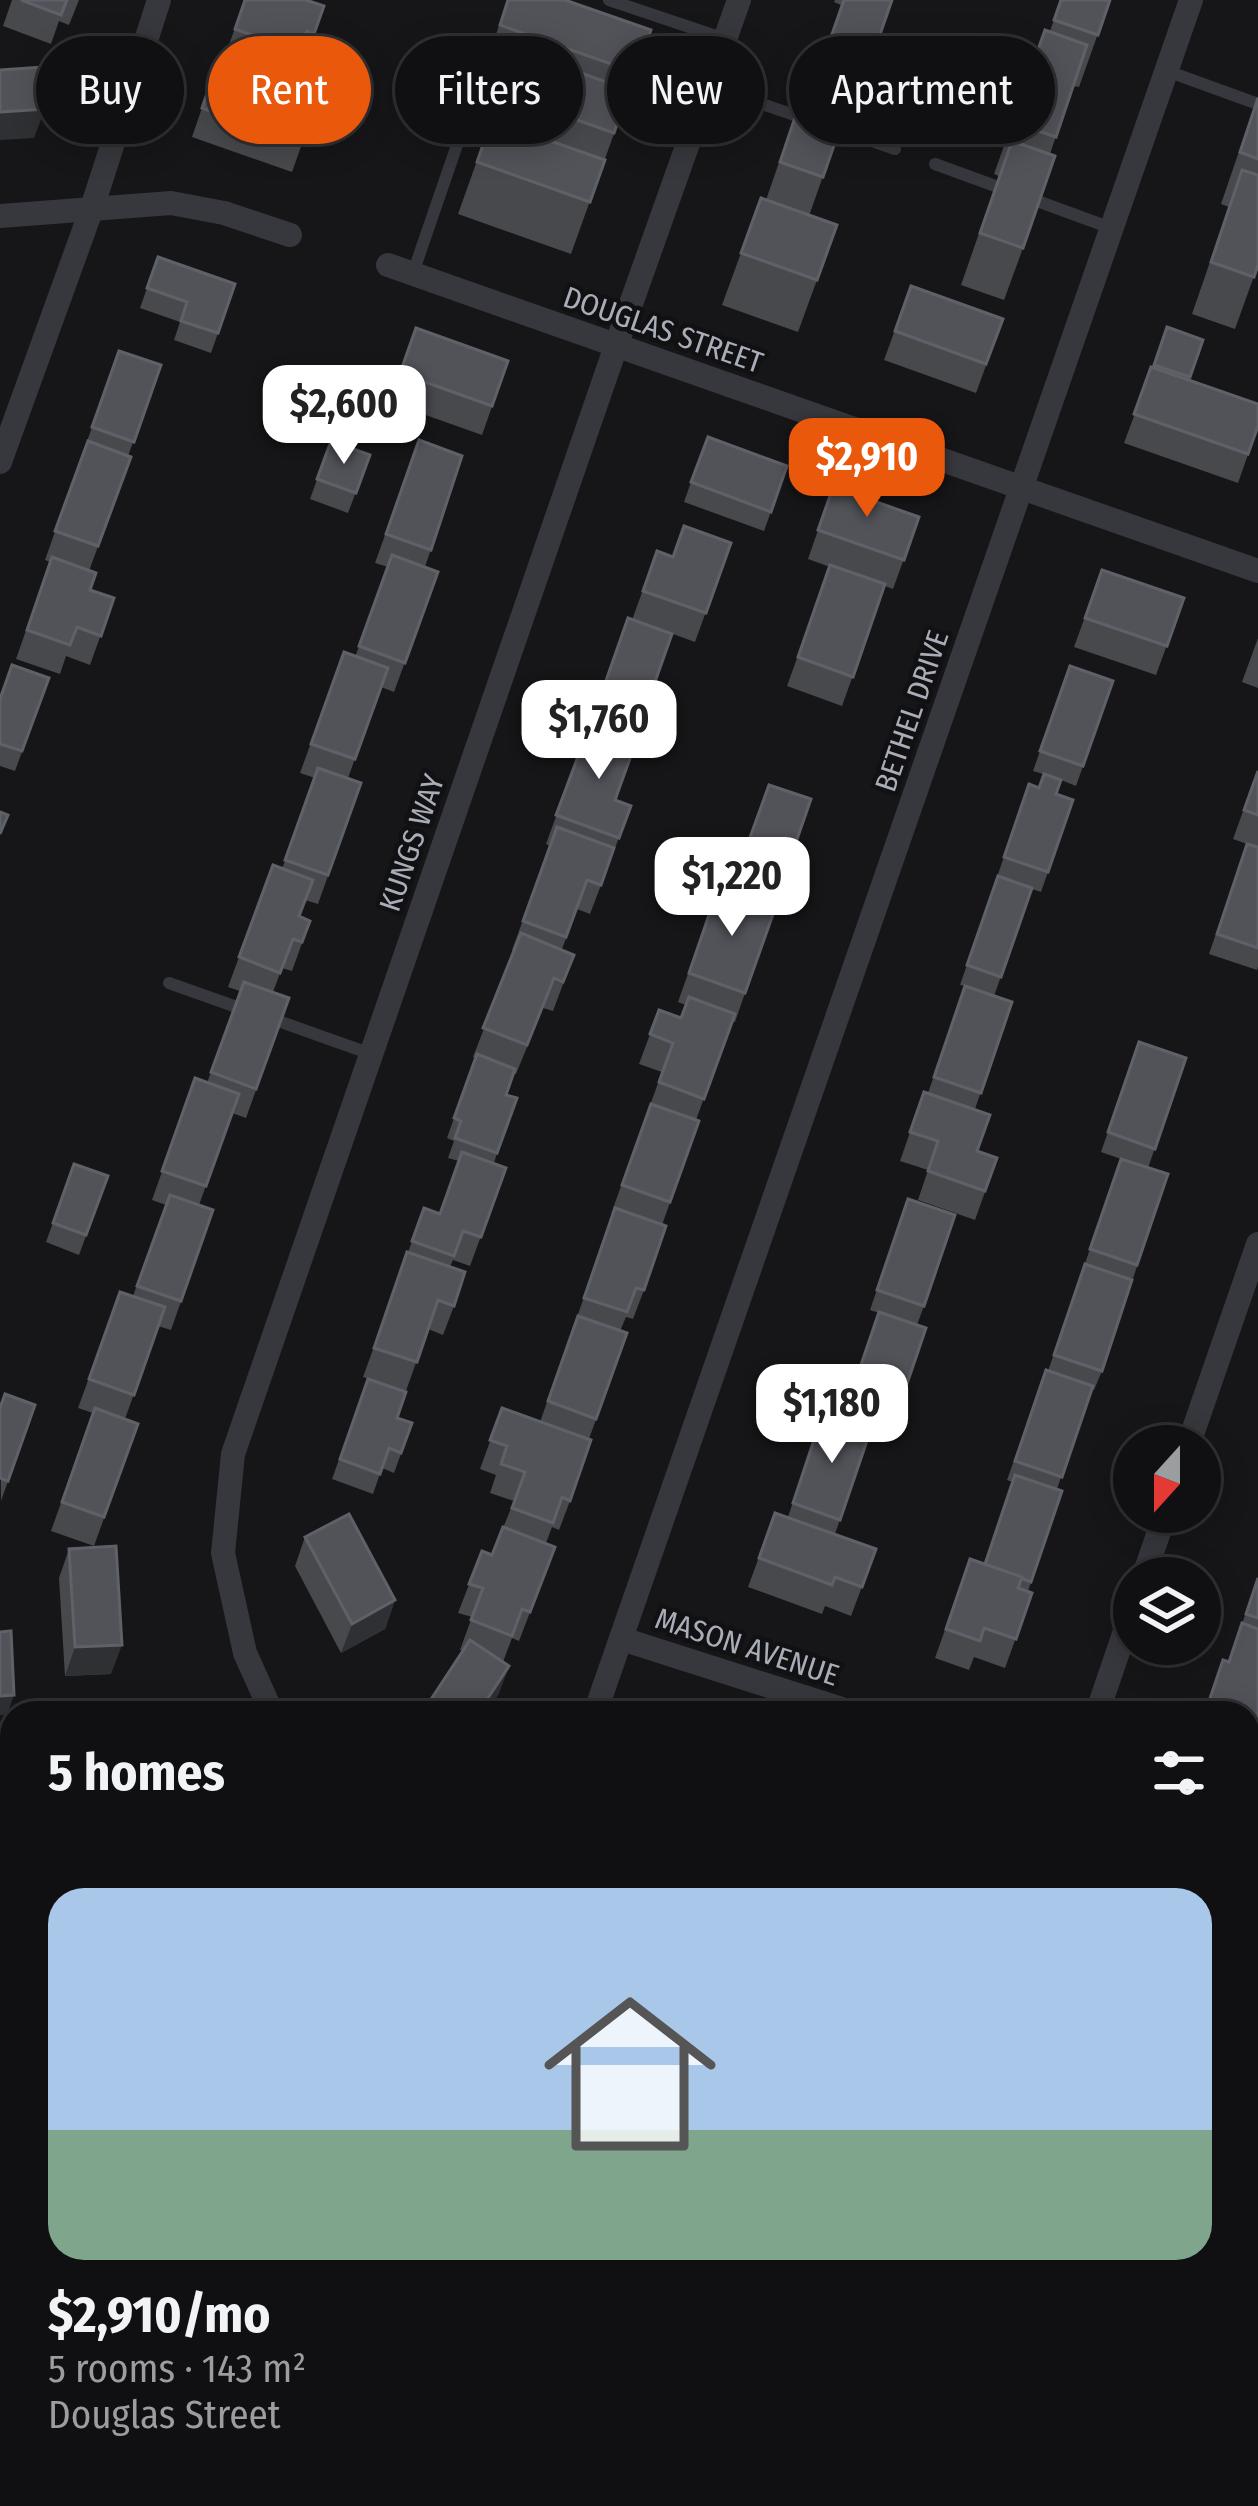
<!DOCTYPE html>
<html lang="en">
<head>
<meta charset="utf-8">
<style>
	:root { --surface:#101012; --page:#1e1e20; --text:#f1f3f6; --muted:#9c9d9f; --line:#303032; --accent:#ea580c }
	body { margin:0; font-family:"Fira Sans Condensed",sans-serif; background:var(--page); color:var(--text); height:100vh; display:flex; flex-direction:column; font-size:45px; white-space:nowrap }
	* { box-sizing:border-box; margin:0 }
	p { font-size:39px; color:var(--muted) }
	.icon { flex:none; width:66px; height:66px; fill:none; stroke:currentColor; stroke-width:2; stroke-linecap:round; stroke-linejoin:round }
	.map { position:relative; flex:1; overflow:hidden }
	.sheet { position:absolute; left:0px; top:1701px; width:1260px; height:807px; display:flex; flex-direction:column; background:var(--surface); border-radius:36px 36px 0 0; box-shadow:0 6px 30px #0003,0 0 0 3px var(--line) }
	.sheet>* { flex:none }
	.top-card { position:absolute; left:36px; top:36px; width:1188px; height:108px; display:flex; gap:24px }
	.needle { width:78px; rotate:201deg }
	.controls { position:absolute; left:1113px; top:1425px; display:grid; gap:24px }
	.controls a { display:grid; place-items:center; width:108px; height:108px; border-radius:50%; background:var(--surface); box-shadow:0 6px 30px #0003,0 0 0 3px var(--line); font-size:60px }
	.price { position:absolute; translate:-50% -102px; padding:0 27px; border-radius:24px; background:#fff; color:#222; font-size:39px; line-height:78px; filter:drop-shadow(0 3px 6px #0008) }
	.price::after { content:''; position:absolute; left:50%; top:72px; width:36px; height:27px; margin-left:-18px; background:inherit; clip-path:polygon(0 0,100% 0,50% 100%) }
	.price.current { background:var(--accent); color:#fff }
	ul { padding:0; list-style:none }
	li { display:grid; align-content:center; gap:24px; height:636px; padding:0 48px }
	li+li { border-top:3px solid var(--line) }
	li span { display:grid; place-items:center; height:372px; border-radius:36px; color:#555 }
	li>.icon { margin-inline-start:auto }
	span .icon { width:216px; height:216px; fill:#fffc; stroke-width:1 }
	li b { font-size:51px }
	h2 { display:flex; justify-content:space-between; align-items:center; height:144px; padding:0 48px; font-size:51px }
	.pill { padding:0 42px; border-radius:54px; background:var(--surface); box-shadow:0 6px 30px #0003,0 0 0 3px var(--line); font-size:42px; line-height:108px }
	.pill.current { background:var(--accent); color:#fff }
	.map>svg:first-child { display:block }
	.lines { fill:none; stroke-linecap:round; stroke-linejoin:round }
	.service { stroke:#37383d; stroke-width:12 }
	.minor { stroke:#37383d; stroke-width:24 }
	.secondary { stroke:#45474d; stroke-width:36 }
	.wall { fill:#47494d }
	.shaded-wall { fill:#2f3033 }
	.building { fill:#525359; stroke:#5f6168; stroke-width:3 }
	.labels { text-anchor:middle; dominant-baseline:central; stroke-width:9; stroke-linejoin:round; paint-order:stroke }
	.street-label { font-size:30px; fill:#a8adb8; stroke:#111113 }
</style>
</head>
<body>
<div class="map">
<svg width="1258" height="2506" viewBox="0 0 1258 2506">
	<rect width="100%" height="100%" fill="#161618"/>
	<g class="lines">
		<!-- service -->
		<g class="service">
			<path d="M 609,0 L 725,39"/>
			<path d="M 1167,71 L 1258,104"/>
			<path d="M 709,86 L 809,120"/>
			<path d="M 829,126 L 895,149"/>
			<path d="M 935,164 L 1009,191"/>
			<path d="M 1029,198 L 1111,228"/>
			<path d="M 413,273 L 470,107"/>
			<path d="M 169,983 L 245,1010"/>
			<path d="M 270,1018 L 371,1054"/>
			<path d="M 0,1812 L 12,1815"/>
			<path d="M 0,1873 L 12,1837"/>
		</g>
		<!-- minor -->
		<g class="minor">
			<path d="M 0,216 L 171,203 L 224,213 L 290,235"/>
			<path d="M 388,265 L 1258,571"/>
			<path d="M 0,462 L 92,208 L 159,0"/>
			<path d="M 1188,1446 L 1258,1244"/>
			<path d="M 1143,1578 L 1166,1512"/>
			<path d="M 622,1639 L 854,1713"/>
			<path d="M 272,1713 L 245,1653 L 223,1553 L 233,1454 L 616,346 L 739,0"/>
			<path d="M 595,1713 L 1191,0"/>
			<path d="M 1097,1713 L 1134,1605"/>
			<path d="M 1248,1825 L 1258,1827"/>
			<path d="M 348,2506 L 351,2496"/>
			<path d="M 814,2506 L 817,2496"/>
		</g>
		<!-- secondary -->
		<g class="secondary">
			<path d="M 0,2323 L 12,2327"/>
			<path d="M 505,2496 L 533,2506"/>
		</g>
	</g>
	<!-- wall -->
	<g class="wall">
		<path d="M 12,0 L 79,0 L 69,25 L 59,21 L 51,44 L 3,26 Z"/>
		<path d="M 245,0 L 324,6 L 303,63 L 296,60 L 289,81 L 224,59 Z"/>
		<path d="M 508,0 L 651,30 L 571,254 L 458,214 L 504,85 L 481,77 Z"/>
		<path d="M 835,0 L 892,0 L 848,124 L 842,122 L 809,216 L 837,225 L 798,332 L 722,305 L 761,198 L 766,200 L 811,70 L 818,72 L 841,5 L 834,2 Z"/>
		<path d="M 1061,0 L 1110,0 L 1079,87 L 1073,86 L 1050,154 L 1023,248 L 1004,300 L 961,285 L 999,176 L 994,174 L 1045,30 L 1050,31 Z"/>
		<path d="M 217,64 L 318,99 L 292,172 L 192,137 Z"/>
		<path d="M 956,66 L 976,73 L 962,113 L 941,107 Z"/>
		<path d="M 1258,96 L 1258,265 L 1235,329 L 1192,314 L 1229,207 L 1221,204 Z"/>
		<path d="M 158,257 L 218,333 L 211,353 L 174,340 L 180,322 L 140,308 Z"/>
		<path d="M 911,286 L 1003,319 L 976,393 L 884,360 Z"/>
		<path d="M 1167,327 L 1203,340 L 1189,380 L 1258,426 L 1238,483 L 1124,443 Z"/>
		<path d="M 416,328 L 508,361 L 482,435 L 389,402 Z"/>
		<path d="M 119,351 L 161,365 L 128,456 L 131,457 L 89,571 L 90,590 L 114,598 L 90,665 L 66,656 L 60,674 L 16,659 L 50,562 L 45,560 Z"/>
		<path d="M 419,440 L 462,456 L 425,567 L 438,572 L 394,692 L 381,687 L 348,778 L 361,783 L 318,904 L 305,900 L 299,916 L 310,921 L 292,971 L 282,968 L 273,992 L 289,998 L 246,1118 L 232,1113 L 199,1205 L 213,1210 L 171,1330 L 158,1326 L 125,1419 L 138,1424 L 94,1546 L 51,1531 L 93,1413 L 78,1408 L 120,1292 L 133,1296 L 166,1205 L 152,1200 L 195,1078 L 207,1083 L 240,991 L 228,987 L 273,865 L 282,869 L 315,778 L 300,773 L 344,652 L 355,657 L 388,567 L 375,563 Z"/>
		<path d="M 331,441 L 370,455 L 348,513 L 310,499 Z"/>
		<path d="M 787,466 L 764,531 L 684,502 L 691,482 Z"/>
		<path d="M 837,476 L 868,499 L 919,517 L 893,589 L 885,586 L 842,706 L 787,686 L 830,567 L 808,559 Z"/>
		<path d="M 731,543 L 695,642 L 662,630 L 672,634 L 615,800 L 631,806 L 590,914 L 577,909 L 562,949 L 574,955 L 553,1011 L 543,1008 L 516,1074 L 514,1073 L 506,1095 L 497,1153 L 494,1163 L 506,1168 L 470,1266 L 453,1260 L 450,1267 L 454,1306 L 443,1335 L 428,1329 L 406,1391 L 363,1377 L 424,1208 L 440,1213 L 459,1161 L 448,1158 L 454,1141 L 447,1138 L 475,1058 L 473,1057 L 514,951 L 512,950 L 550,846 L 546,844 L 628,618 L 632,620 L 657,551 L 672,557 Z"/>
		<path d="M 1102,570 L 1184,598 L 1156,675 L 1074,647 Z"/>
		<path d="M 1258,638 L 1258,688 L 1242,682 Z"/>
		<path d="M 1070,666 L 1113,681 L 1076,786 L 1061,780 L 1056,794 L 1073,800 L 1041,892 L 1032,889 L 994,996 L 1012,1002 L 975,1109 L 977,1151 L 997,1158 L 975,1220 L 918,1200 L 928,1170 L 900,1161 L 924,1092 L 928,1093 L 965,986 L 960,985 L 1022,804 L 1039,788 L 1043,774 L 1033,771 Z"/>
		<path d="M 49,678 L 15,771 L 0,766 L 0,698 Z"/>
		<path d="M 1258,770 L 1258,967 L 1257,970 L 1209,954 L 1247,844 L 1233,839 Z"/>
		<path d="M 769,785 L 811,799 L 745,993 L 735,1022 L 732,1021 L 696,1120 L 699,1121 L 662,1225 L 644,1290 L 633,1319 L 626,1317 L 620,1331 L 627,1333 L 589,1439 L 570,1501 L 559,1530 L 552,1527 L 546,1543 L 555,1547 L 519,1641 L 512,1638 L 503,1662 L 509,1666 L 498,1695 L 486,1713 L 422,1713 L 463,1651 L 460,1650 L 472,1617 L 458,1613 L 482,1551 L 492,1555 L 514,1501 L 490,1493 L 496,1475 L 480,1469 L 502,1408 L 540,1422 L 613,1215 L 611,1214 L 662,1072 L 639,1064 L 659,1010 L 681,1018 L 686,1005 L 678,1002 L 719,886 L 731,890 Z"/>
		<path d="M 1139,1042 L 1186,1058 L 1148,1168 L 1168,1174 L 1102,1371 L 1094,1390 L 1092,1389 L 1057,1489 L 1062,1491 L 1028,1591 L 1032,1593 L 1005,1668 L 974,1657 L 969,1670 L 935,1658 L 970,1559 L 984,1564 L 1012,1482 L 1007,1480 L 1046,1370 L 1048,1371 L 1121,1159 L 1101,1152 Z"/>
		<path d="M 74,1164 L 108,1176 L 79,1255 L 46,1242 Z"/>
		<path d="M 908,1199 L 924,1306 L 917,1325 L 895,1419 L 888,1439 L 870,1432 L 835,1534 L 876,1549 L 851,1616 L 825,1606 L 822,1614 L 748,1587 L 775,1513 L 788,1517 L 823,1413 L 842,1419 L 879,1313 L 870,1310 Z"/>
		<path d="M 368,1379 L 397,1418 L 412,1423 L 394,1473 L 382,1468 L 373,1494 L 332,1479 Z"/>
		<path d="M 35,1405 L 1,1501 L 0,1408 Z"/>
		<path d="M 305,1537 L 395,1600 L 385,1629 L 341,1653 L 295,1566 Z"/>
		<path d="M 69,1549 L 111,1674 L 65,1676 L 59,1578 Z"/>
		<path d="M 1258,1577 L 1258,1757 L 1255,1766 L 1248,1763 L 1248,1713 L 1229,1662 Z"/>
		<path d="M 1258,2162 L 1258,2351 L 1254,2350 L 1248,2367 L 1248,2190 Z"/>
		<path d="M 132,2496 L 250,2506 L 129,2506 Z"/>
	</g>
	<!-- shaded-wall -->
	<g class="shaded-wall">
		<path d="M 45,109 L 34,138 L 0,140 L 0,112 Z"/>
		<path d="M 395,1600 L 385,1629 L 341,1653 L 352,1624 Z"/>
		<path d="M 122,1645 L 111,1674 L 65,1676 L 75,1647 Z"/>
		<path d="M 509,1666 L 498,1695 L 486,1713 L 478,1713 Z"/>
		<path d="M 14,1695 L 7,1715 L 0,1715 L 0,1696 Z"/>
	</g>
	<!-- building -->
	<g class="building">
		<path d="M 21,0 L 67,0 L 61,15 Z"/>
		<path d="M 245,0 L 306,0 L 324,6 L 314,34 L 307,31 L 299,52 L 235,29 Z"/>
		<path d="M 508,0 L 565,0 L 651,30 L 637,73 L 500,25 Z"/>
		<path d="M 844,0 L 892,0 L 867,72 L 824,57 Z"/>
		<path d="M 1061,0 L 1110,0 L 1098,35 L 1054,20 Z"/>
		<path d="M 1045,30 L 1087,45 L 1056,137 L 1012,122 Z"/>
		<path d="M 516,50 L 629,90 L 614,133 L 546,109 L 536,136 L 605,160 L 590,202 L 477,162 Z"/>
		<path d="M 217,64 L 318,99 L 303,143 L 202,108 Z"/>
		<path d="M 956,66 L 976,73 L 966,103 L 945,97 Z"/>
		<path d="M 42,67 L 45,109 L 0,112 L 0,70 Z"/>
		<path d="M 811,70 L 855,85 L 823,177 L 780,162 Z"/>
		<path d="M 1258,98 L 1258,159 L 1240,152 Z"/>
		<path d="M 1012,141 L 1055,156 L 1023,248 L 980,233 Z"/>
		<path d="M 1242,170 L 1258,175 L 1258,265 L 1254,277 L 1211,262 Z"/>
		<path d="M 761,198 L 837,225 L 817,280 L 741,253 Z"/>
		<path d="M 158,257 L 235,284 L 218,333 L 181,321 L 187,302 L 147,288 Z"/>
		<path d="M 911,286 L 1003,319 L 986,364 L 895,331 Z"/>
		<path d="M 1167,327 L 1203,340 L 1190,377 L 1154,365 Z"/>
		<path d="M 416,328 L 508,361 L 492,406 L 400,373 Z"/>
		<path d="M 119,351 L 161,365 L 134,442 L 92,427 Z"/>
		<path d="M 1151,367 L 1258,404 L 1258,426 L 1248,454 L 1134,414 Z"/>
		<path d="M 708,437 L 787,466 L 771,512 L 691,482 Z"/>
		<path d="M 419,440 L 462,456 L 431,550 L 386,534 Z"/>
		<path d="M 88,441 L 131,457 L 98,546 L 55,531 Z"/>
		<path d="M 331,441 L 370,455 L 356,493 L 317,479 Z"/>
		<path d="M 837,476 L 871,489 L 868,499 L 919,517 L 904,560 L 818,530 Z"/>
		<path d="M 684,526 L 731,543 L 706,613 L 643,591 L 657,551 L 673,557 Z"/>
		<path d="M 392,555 L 438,572 L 405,663 L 359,646 Z"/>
		<path d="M 52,557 L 96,573 L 90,590 L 114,598 L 101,636 L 77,627 L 70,645 L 27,630 Z"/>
		<path d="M 830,565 L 885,584 L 853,677 L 798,657 Z"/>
		<path d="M 1102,570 L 1184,598 L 1167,646 L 1085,618 Z"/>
		<path d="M 628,618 L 672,634 L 639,727 L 595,712 Z"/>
		<path d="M 344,652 L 388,668 L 355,759 L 311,744 Z"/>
		<path d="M 12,665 L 49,678 L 22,751 L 0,744 L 0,699 Z"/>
		<path d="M 1070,666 L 1113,681 L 1083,766 L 1040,751 Z"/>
		<path d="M 591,722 L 637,739 L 615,800 L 631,806 L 619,838 L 556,815 Z"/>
		<path d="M 318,768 L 361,783 L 328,875 L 285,860 Z"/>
		<path d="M 1258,771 L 1258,815 L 1244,810 Z"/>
		<path d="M 1044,774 L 1061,780 L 1056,794 L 1073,800 L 1048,872 L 1004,857 L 1029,784 L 1039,788 Z"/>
		<path d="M 769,785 L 811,799 L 779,891 L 736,876 Z"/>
		<path d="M 0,812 L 8,815 L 0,834 Z"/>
		<path d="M 557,827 L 614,848 L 601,885 L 587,880 L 566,937 L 523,921 Z"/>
		<path d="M 1247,844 L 1258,847 L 1258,948 L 1217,934 Z"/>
		<path d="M 273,865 L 313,880 L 299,916 L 310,921 L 302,942 L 293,939 L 280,973 L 239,957 Z"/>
		<path d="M 998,876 L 1032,888 L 1001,977 L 967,965 Z"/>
		<path d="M 719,886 L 776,906 L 745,993 L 689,973 Z"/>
		<path d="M 521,933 L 574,955 L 563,982 L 554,978 L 527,1045 L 483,1028 Z"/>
		<path d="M 244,982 L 289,998 L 256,1089 L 211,1072 Z"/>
		<path d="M 965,986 L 1012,1002 L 981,1093 L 934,1077 Z"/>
		<path d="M 689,997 L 735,1014 L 704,1099 L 659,1082 L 673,1043 L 650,1034 L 659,1010 L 681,1018 Z"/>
		<path d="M 1139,1042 L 1186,1058 L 1155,1149 L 1108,1132 Z"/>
		<path d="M 477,1054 L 515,1069 L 506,1095 L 517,1098 L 497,1153 L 455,1138 L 461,1121 L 454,1118 Z"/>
		<path d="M 195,1078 L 239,1094 L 206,1186 L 162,1171 Z"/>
		<path d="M 924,1092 L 990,1115 L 977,1151 L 997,1158 L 985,1191 L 928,1171 L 938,1141 L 910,1132 Z"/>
		<path d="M 651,1104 L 699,1121 L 670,1202 L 622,1185 Z"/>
		<path d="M 462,1152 L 506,1168 L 481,1237 L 463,1231 L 454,1256 L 412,1241 L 424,1208 L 440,1214 Z"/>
		<path d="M 1121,1159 L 1168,1174 L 1137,1265 L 1090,1249 Z"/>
		<path d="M 74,1164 L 108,1176 L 86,1235 L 53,1223 Z"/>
		<path d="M 170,1195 L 213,1210 L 181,1301 L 137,1286 Z"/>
		<path d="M 908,1199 L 955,1215 L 924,1306 L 877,1290 Z"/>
		<path d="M 615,1208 L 666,1226 L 644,1290 L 636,1288 L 627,1312 L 584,1298 Z"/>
		<path d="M 407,1252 L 465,1272 L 454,1306 L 438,1300 L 417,1362 L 374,1348 Z"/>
		<path d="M 1085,1264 L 1132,1280 L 1102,1371 L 1054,1355 Z"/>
		<path d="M 120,1292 L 165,1307 L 134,1395 L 89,1379 Z"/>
		<path d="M 879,1312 L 926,1328 L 895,1419 L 848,1403 Z"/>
		<path d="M 578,1316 L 627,1333 L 596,1419 L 548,1401 Z"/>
		<path d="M 1046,1370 L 1093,1386 L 1062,1477 L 1015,1461 Z"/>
		<path d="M 368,1379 L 406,1392 L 397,1418 L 412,1423 L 401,1453 L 389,1448 L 380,1474 L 340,1459 Z"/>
		<path d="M 5,1394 L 35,1405 L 8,1481 L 0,1478 L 0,1408 Z"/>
		<path d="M 95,1408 L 138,1424 L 104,1517 L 62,1502 Z"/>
		<path d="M 502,1408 L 591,1440 L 570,1501 L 562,1497 L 553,1523 L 512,1508 L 525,1472 L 501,1464 L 507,1446 L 490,1440 Z"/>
		<path d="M 823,1413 L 871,1429 L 840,1520 L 793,1503 Z"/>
		<path d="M 1015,1475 L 1062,1491 L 1031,1582 L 985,1564 Z"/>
		<path d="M 775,1513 L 876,1549 L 862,1587 L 835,1577 L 832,1585 L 759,1558 Z"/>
		<path d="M 349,1514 L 395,1600 L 352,1624 L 305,1537 Z"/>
		<path d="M 503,1527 L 555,1547 L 530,1612 L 522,1609 L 512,1636 L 471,1620 L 483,1588 L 469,1584 L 482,1551 L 492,1555 Z"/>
		<path d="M 116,1546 L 122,1645 L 75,1647 L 69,1549 Z"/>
		<path d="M 970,1559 L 1022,1577 L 1018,1588 L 1032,1593 L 1016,1639 L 984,1628 L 980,1641 L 946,1629 Z"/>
		<path d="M 1258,1578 L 1258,1618 L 1246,1614 Z"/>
		<path d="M 1242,1623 L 1258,1629 L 1258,1745 L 1248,1741 L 1248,1713 L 1205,1713 L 1223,1660 L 1229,1662 Z"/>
		<path d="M 11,1631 L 14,1695 L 0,1696 L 0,1632 Z"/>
		<path d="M 470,1640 L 509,1666 L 478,1713 L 422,1713 Z"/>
		<path d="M 1258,2162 L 1258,2209 L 1248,2205 L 1248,2190 Z"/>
		<path d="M 1248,2220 L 1258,2224 L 1258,2329 L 1248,2325 Z"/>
		<path d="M 1248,2340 L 1257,2343 L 1248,2367 Z"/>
		<path d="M 0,2390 L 6,2392 L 0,2408 Z"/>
		<path d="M 132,2496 L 253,2496 L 250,2506 L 153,2506 L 132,2498 Z"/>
		<path d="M 927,2496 L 1017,2496 L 1013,2506 L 942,2506 L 926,2500 Z"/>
		<path d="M 1164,2496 L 1211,2496 L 1207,2506 L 1161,2506 Z"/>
	</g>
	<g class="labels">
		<!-- street labels -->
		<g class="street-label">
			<text transform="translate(663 330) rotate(19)">DOUGLAS STREET</text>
			<text transform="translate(912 711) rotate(-71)">BETHEL DRIVE</text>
			<text transform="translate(412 843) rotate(-71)">KUNGS WAY</text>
			<text transform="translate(747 1647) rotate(18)">MASON AVENUE</text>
		</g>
	</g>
</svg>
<div class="controls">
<a><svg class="needle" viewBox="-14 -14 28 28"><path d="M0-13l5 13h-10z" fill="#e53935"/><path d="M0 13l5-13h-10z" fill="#9c9d9f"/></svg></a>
<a><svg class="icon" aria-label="layers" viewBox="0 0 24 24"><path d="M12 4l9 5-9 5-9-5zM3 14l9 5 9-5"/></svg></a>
</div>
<b class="price" style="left:344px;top:467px">$2,600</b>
<b class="price current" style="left:867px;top:520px">$2,910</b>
<b class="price" style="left:599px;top:782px">$1,760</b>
<b class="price" style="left:732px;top:939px">$1,220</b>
<b class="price" style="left:832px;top:1466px">$1,180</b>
<div class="top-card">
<a class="pill">Buy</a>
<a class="pill current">Rent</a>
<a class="pill">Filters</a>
<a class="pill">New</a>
<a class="pill">Apartment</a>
</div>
<section class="sheet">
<h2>5 homes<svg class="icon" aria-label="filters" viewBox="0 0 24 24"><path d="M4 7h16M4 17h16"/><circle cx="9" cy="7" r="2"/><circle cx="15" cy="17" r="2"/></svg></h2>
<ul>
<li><span style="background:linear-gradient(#a9c7e8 65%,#7fa58c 0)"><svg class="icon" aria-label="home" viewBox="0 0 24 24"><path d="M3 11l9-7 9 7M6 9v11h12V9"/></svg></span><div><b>$2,910/mo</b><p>5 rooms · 143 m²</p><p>Douglas Street</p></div></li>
</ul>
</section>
</div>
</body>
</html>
